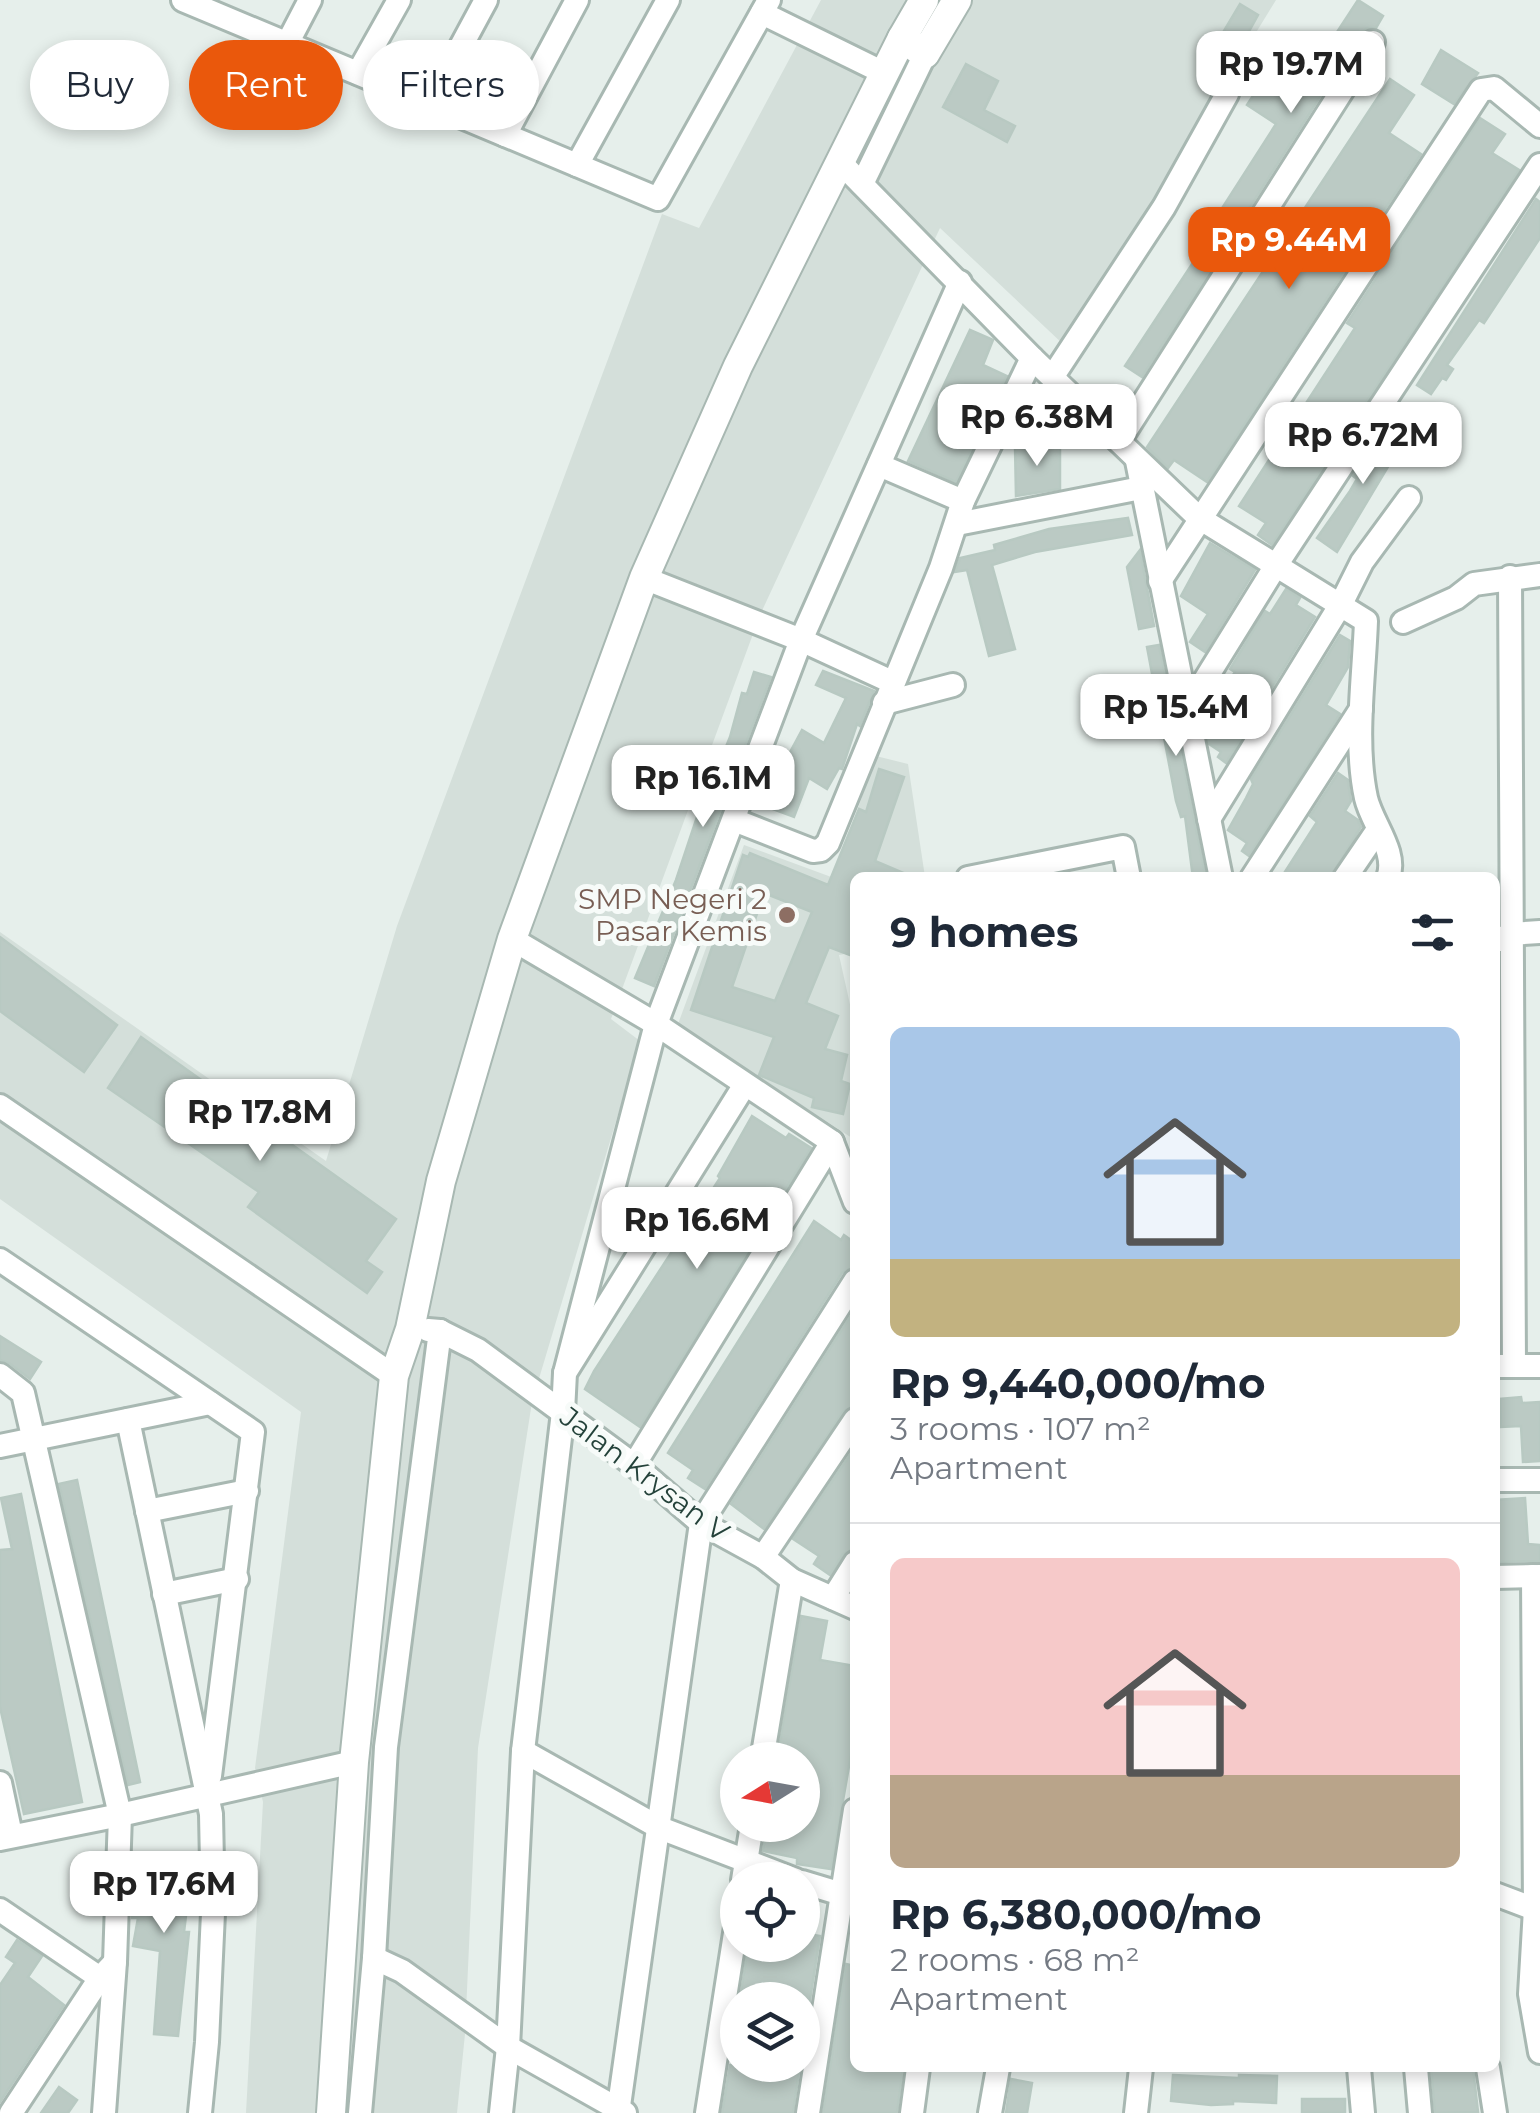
<!DOCTYPE html>
<html lang="en">
<head>
<meta charset="utf-8">
<style>
	:root { --surface:#fff; --page:#f2f2f3; --text:#1f2937; --muted:#747a83; --line:#e0e1e3; --accent:#ea580c }
	body { margin:0; font-family:Montserrat,sans-serif; background:var(--page); color:var(--text); height:100vh; display:flex; flex-direction:column; font-size:38px; white-space:nowrap }
	* { box-sizing:border-box; margin:0 }
	p { font-size:32px; color:var(--muted) }
	.icon { flex:none; width:55px; height:55px; fill:none; stroke:currentColor; stroke-width:2; stroke-linecap:round; stroke-linejoin:round }
	.map { position:relative; flex:1; overflow:hidden }
	.drawer { position:absolute; left:850px; top:872px; width:650px; height:1200px; display:flex; flex-direction:column; background:var(--surface); border-radius:15px; box-shadow:0 5px 15px #0003 }
	.drawer>* { flex:none }
	.top-card { position:absolute; left:30px; top:40px; width:670px; height:90px; display:flex; gap:20px }
	.needle { width:65px; rotate:259deg }
	.tools { position:absolute; left:720px; top:1742px; display:grid; gap:20px }
	.tools a { display:grid; place-items:center; width:100px; height:100px; border-radius:50%; background:var(--surface); box-shadow:0 5px 15px #0003; font-size:50px }
	.price { position:absolute; translate:-50% -85px; padding:0 22px; border-radius:20px; background:#fff; color:#222; font-size:32px; line-height:65px; filter:drop-shadow(0 2px 5px #0008) }
	.price::after { content:''; position:absolute; left:50%; top:60px; width:30px; height:22px; margin-left:-15px; background:inherit; clip-path:polygon(0 0,100% 0,50% 100%) }
	.price.current { background:var(--accent); color:#fff }
	ul { padding:0; list-style:none }
	li { display:grid; align-content:center; gap:20px; height:530px; padding:0 40px }
	li+li { border-top:2px solid var(--line) }
	li span { display:grid; place-items:center; height:310px; border-radius:15px; color:#555 }
	li>.icon { margin-inline-start:auto }
	span .icon { width:180px; height:180px; fill:#fffc; stroke-width:1 }
	li b { font-size:42px }
	h2 { display:flex; justify-content:space-between; align-items:center; height:120px; padding:0 40px; font-size:42px }
	.chip { padding:0 35px; border-radius:45px; background:var(--surface); box-shadow:0 5px 15px #0003; font-size:35px; line-height:90px }
	.chip.current { background:var(--accent); color:#fff }
	.map>svg:first-child { display:block }
	.built { fill:#d4dfda }
	.building { fill:#bbcac4; stroke:#b8c9c2; stroke-width:2.5; fill-rule:evenodd }
	.lines { fill:none; stroke-linecap:round; stroke-linejoin:round }
	.minor-casing { stroke:#a8b8b2; stroke-width:28 }
	.tertiary-casing { stroke:#a8b8b2; stroke-width:32 }
	.minor { stroke:#fff; stroke-width:22 }
	.tertiary { stroke:#fff; stroke-width:28 }
	.education-dot { fill:#8d6e63; stroke:#f7fbf9; stroke-width:4 }
	.labels { text-anchor:middle; dominant-baseline:central; stroke-width:10; stroke-linejoin:round; paint-order:stroke }
	.education-label { font-size:28px; fill:#785e54; stroke:#f7fbf9; text-anchor:end }
	.street-label { font-size:28px; fill:#24423a; stroke:#f7fbf9 }
</style>
</head>
<body>
<div class="map">
<svg width="1540" height="2113" viewBox="0 0 1540 2113">
	<rect width="100%" height="100%" fill="#e6efeb"/>
	<!-- built -->
	<g class="built">
		<path d="M 821,0 L 1276,0 L 1064,345 L 940,228 L 760,615 L 611,1019 L 640,1041 L 532,1402 L 478,1748 L 465,2034 L 457,2113 L 246,2113 L 263,1802 L 255,1768 L 301,1412 L 0,1199 L 0,932 L 326,1161 L 397,926 L 662,214 L 699,228 Z"/>
		<path d="M 876,756 L 908,764 L 925,877 L 855,878 L 855,952 L 839,955 L 855,1027 L 855,1140 L 678,1024 L 744,845 L 834,878 Z"/>
	</g>
	<!-- building -->
	<g class="building">
		<path d="M 1358,0 L 1383,16 L 1376,28 L 1367,28 L 1360,34 L 1231,237 L 1212,224 L 1276,124 L 1247,105 L 1262,82 L 1292,101 Z"/>
		<path d="M 1240,4 L 1258,15 L 1226,73 L 1206,61 Z"/>
		<path d="M 1441,50 L 1478,73 L 1454,104 L 1422,84 Z"/>
		<path d="M 966,64 L 998,81 L 984,110 L 1015,126 L 1007,142 L 943,107 Z"/>
		<path d="M 1390,79 L 1414,95 L 1389,133 L 1421,154 L 1207,482 L 1174,460 L 1168,468 L 1147,447 Z"/>
		<path d="M 1480,118 L 1505,134 L 1492,153 L 1519,170 L 1272,545 L 1258,535 L 1266,523 L 1239,506 L 1355,328 L 1347,323 Z"/>
		<path d="M 1536,199 L 1540,202 L 1540,238 L 1484,323 L 1479,320 L 1447,365 L 1453,369 L 1446,380 L 1442,378 L 1431,394 L 1417,385 Z"/>
		<path d="M 1198,255 L 1213,266 L 1142,377 L 1125,366 Z"/>
		<path d="M 970,330 L 993,340 L 983,365 L 1007,376 L 956,482 L 908,461 Z"/>
		<path d="M 1388,423 L 1407,435 L 1337,552 L 1317,538 L 1350,491 L 1357,479 L 1353,476 Z"/>
		<path d="M 1015,446 L 1060,446 L 1060,489 L 1016,496 Z"/>
		<path d="M 1128,518 L 1132,535 L 1035,552 L 992,565 L 1015,649 L 989,656 L 967,570 L 955,572 L 960,558 L 995,550 L 994,545 L 1049,529 Z"/>
		<path d="M 1210,543 L 1255,570 L 1205,652 L 1190,642 L 1208,614 L 1181,596 Z"/>
		<path d="M 1140,550 L 1154,626 L 1139,629 L 1127,567 Z"/>
		<path d="M 1286,589 L 1300,598 L 1296,605 L 1315,617 L 1226,763 L 1218,757 L 1221,752 L 1209,744 L 1204,718 L 1235,672 L 1230,669 L 1265,611 L 1270,614 Z"/>
		<path d="M 1340,635 L 1350,641 L 1348,667 L 1326,705 L 1340,714 L 1249,856 L 1242,851 L 1247,843 L 1228,830 L 1246,798 L 1253,784 L 1251,779 Z"/>
		<path d="M 1159,645 L 1206,878 L 1193,878 L 1185,816 L 1181,817 L 1176,801 L 1147,647 Z"/>
		<path d="M 823,671 L 874,691 L 860,726 L 857,724 L 842,769 L 839,768 L 827,789 L 809,778 L 794,817 L 770,808 L 781,769 L 802,730 L 824,743 L 846,698 L 816,685 Z"/>
		<path d="M 754,672 L 771,677 L 654,986 L 635,978 L 676,880 L 697,817 L 730,737 L 742,693 L 747,694 Z"/>
		<path d="M 879,769 L 904,777 L 875,861 L 915,878 L 855,878 L 855,957 L 829,947 L 806,1003 L 838,1016 L 825,1049 L 847,1055 L 841,1081 L 850,1084 L 843,1114 L 812,1107 L 814,1098 L 759,1075 L 774,1037 L 691,1010 L 743,855 L 748,857 L 750,853 L 828,885 L 859,809 L 866,812 ZM 764,893 L 812,912 L 775,1001 L 732,987 Z"/>
		<path d="M 1338,773 L 1348,780 L 1351,801 L 1345,811 L 1358,820 L 1361,827 L 1330,878 L 1281,878 L 1317,822 L 1310,816 Z"/>
		<path d="M 0,937 L 117,1025 L 84,1072 L 0,1011 Z"/>
		<path d="M 141,1037 L 396,1219 L 366,1261 L 382,1272 L 367,1293 L 248,1207 L 259,1192 L 108,1088 Z"/>
		<path d="M 752,1116 L 786,1138 L 789,1134 L 811,1148 L 640,1427 L 585,1389 L 594,1371 L 720,1178 L 718,1176 Z"/>
		<path d="M 814,1221 L 841,1240 L 844,1235 L 855,1243 L 855,1266 L 842,1273 L 705,1489 L 688,1478 L 693,1470 L 668,1453 Z"/>
		<path d="M 855,1309 L 855,1405 L 843,1412 L 764,1529 L 731,1504 Z"/>
		<path d="M 0,1336 L 41,1362 L 30,1379 L 9,1363 L 0,1360 Z"/>
		<path d="M 1521,1397 L 1522,1403 L 1540,1402 L 1540,1461 L 1523,1462 L 1521,1426 L 1501,1427 L 1500,1399 Z"/>
		<path d="M 855,1447 L 855,1548 L 843,1554 L 830,1575 L 814,1564 L 819,1556 L 793,1539 Z"/>
		<path d="M 77,1480 L 140,1782 L 128,1785 L 59,1484 Z"/>
		<path d="M 21,1494 L 82,1802 L 24,1814 L 0,1707 L 0,1550 L 12,1549 L 1,1498 Z"/>
		<path d="M 1525,1498 L 1528,1544 L 1540,1545 L 1540,1561 L 1495,1562 L 1495,1500 Z"/>
		<path d="M 801,1616 L 827,1621 L 820,1660 L 855,1666 L 855,1732 L 831,1869 L 797,1864 L 797,1858 L 763,1851 L 767,1825 L 802,1825 L 802,1760 L 777,1760 Z"/>
		<path d="M 187,1865 L 189,1891 L 184,1932 L 189,1932 L 178,2036 L 154,2034 L 160,1951 L 133,1946 L 138,1918 L 132,1918 L 133,1868 L 163,1871 L 162,1866 Z"/>
		<path d="M 802,1933 L 820,1936 L 802,2051 L 802,2000 L 772,1995 L 771,2000 L 740,2000 L 748,1945 L 802,1945 Z"/>
		<path d="M 17,1940 L 42,1956 L 28,1977 L 64,2005 L 0,2102 L 0,1985 L 15,1963 L 6,1957 Z"/>
		<path d="M 846,1964 L 855,1966 L 855,2068 L 903,2069 L 897,2113 L 823,2113 Z"/>
		<path d="M 730,2065 L 800,2065 L 793,2113 L 722,2113 Z"/>
		<path d="M 1431,2068 L 1473,2068 L 1478,2112 L 1435,2113 Z"/>
		<path d="M 1173,2075 L 1239,2078 L 1239,2075 L 1277,2076 L 1276,2103 L 1233,2101 L 1233,2104 L 1211,2105 L 1171,2101 Z"/>
		<path d="M 1011,2079 L 1032,2083 L 1027,2113 L 1006,2113 Z"/>
		<path d="M 59,2087 L 77,2100 L 68,2113 L 41,2113 Z"/>
		<rect x="1302" y="2099" width="43" height="14"/>
	</g>
	<g class="lines">
		<defs>
			<g id="minor">
				<path d="M 183,0 L 658,199 L 769,0"/>
				<path d="M 762,13 L 884,73"/>
				<path d="M 287,44 L 310,0"/>
				<path d="M 358,73 L 399,0"/>
				<path d="M 430,104 L 486,0"/>
				<path d="M 505,135 L 577,0"/>
				<path d="M 840,162 L 1032,358 L 1199,518 L 1366,621 C 1364,678 1354,742 1366,798 C 1372,824 1398,852 1388,878"/>
				<path d="M 577,165 L 668,0"/>
				<path d="M 862,184 L 925,54"/>
				<path d="M 1053,376 L 1164,207 L 1227,94"/>
				<path d="M 1119,441 L 1373,42"/>
				<path d="M 1137,461 L 1221,878"/>
				<path d="M 879,465 L 963,501"/>
				<path d="M 957,524 L 1141,488"/>
				<path d="M 1510,577 L 1514,1366"/>
				<path d="M 644,578 L 801,640 L 892,682"/>
				<path d="M 1160,581 L 1481,90 L 1494,88 L 1540,126"/>
				<path d="M 1403,622 L 1456,598 L 1474,584 L 1540,575"/>
				<path d="M 884,703 L 953,685"/>
				<path d="M 1187,709 L 1275,567 L 1540,165"/>
				<path d="M 1209,819 L 1341,604 L 1362,562 L 1409,498"/>
				<path d="M 734,820 L 813,851 L 821,850 L 828,843 L 941,568 L 963,501 L 1032,358"/>
				<path d="M 968,878 L 1123,847 L 1129,878"/>
				<path d="M 1252,878 L 1361,709"/>
				<path d="M 1345,878 L 1377,831"/>
				<path d="M 512,939 L 656,1024 L 832,1142 L 855,1202"/>
				<path d="M 1500,940 L 1510,934 L 1540,932"/>
				<path d="M 0,1106 L 394,1376"/>
				<path d="M 0,1260 L 253,1432 L 210,1776"/>
				<path d="M 428,1330 L 440,1331 L 478,1350 L 634,1465 L 701,1523 L 763,1557 L 792,1580 L 855,1608"/>
				<path d="M 1495,1366 L 1540,1366"/>
				<path d="M 565,1373 L 656,1024 L 801,640 L 960,282"/>
				<path d="M 0,1375 L 23,1393 L 120,1815 L 115,1962 L 104,2113"/>
				<path d="M 128,1420 L 211,1814 L 213,1913 L 207,2042 L 200,2113"/>
				<path d="M 0,1446 L 210,1403"/>
				<path d="M 634,1465 L 832,1142"/>
				<path d="M 1495,1480 L 1540,1480"/>
				<path d="M 147,1511 L 247,1491"/>
				<path d="M 763,1557 L 855,1420"/>
				<path d="M 1533,1576 L 1535,1909 L 1530,1994 L 1540,2052"/>
				<path d="M 1495,1577 L 1540,1576"/>
				<path d="M 164,1594 L 237,1579"/>
				<path d="M 833,1598 L 855,1563"/>
				<path d="M 523,1751 L 660,1828 L 796,1880"/>
				<path d="M 762,1760 L 792,1580"/>
				<path d="M 0,1783 L 11,1835"/>
				<path d="M 0,1839 L 120,1815 L 354,1762"/>
				<path d="M 743,1880 L 752,1825"/>
				<path d="M 802,1882 L 855,1898"/>
				<path d="M 1495,1894 L 1540,1911"/>
				<path d="M 0,1910 L 100,1978"/>
				<path d="M 374,1958 L 402,1971 L 508,2047 L 625,2113"/>
				<path d="M 1359,2068 L 1363,2113"/>
				<path d="M 1416,2068 L 1420,2113"/>
				<path d="M 1488,2068 L 1495,2113"/>
				<path d="M 11,2113 L 100,1978 L 115,1962"/>
				<path d="M 360,2113 L 374,1958 L 386,1747 L 440,1331"/>
				<path d="M 501,2113 L 508,2047 L 523,1751 L 563,1412 L 565,1373 L 744,1086"/>
				<path d="M 618,2113 L 701,1523 L 855,1281"/>
				<path d="M 707,2113 L 738,1914"/>
				<path d="M 808,2113 L 855,1810"/>
				<path d="M 912,2113 L 918,2068"/>
				<path d="M 990,2113 L 998,2068"/>
				<path d="M 1136,2113 L 1141,2068"/>
			</g>
			<g id="tertiary">
				<path d="M 902,38 L 925,54 L 957,0"/>
				<path d="M 331,2113 L 354,1762 L 394,1376 L 410,1329 L 441,1181 L 512,939 L 644,578 L 738,366 L 902,38 L 924,0"/>
			</g>
		</defs>
		<!-- minor casing -->
		<use href="#minor" class="minor-casing"/>
		<!-- tertiary casing -->
		<use href="#tertiary" class="tertiary-casing"/>
		<!-- minor -->
		<use href="#minor" class="minor"/>
		<!-- tertiary -->
		<use href="#tertiary" class="tertiary"/>
	</g>
	<!-- markers -->
	<circle class="education-dot" cx="787" cy="915" r="10"/>
	<g class="labels">
		<!-- education labels -->
		<g class="education-label">
			<text x="767" y="899">SMP Negeri 2<tspan x="767" dy="32">Pasar Kemis</tspan></text>
		</g>
		<!-- street labels -->
		<g class="street-label">
			<text transform="translate(645 1474) rotate(37)">Jalan Krysan V</text>
		</g>
	</g>
</svg>
<div class="tools">
<a><svg class="needle" viewBox="-14 -14 28 28"><path d="M0-13l5 13h-10z" fill="#e53935"/><path d="M0 13l5-13h-10z" fill="#747a83"/></svg></a>
<a><svg class="icon" aria-label="locate" viewBox="0 0 24 24"><circle cx="12" cy="12" r="6"/><path d="M12 2v4M12 18v4M2 12h4M18 12h4"/></svg></a>
<a><svg class="icon" aria-label="layers" viewBox="0 0 24 24"><path d="M12 4l9 5-9 5-9-5zM3 14l9 5 9-5"/></svg></a>
</div>
<b class="price" style="left:1291px;top:116px">Rp 19.7M</b>
<b class="price current" style="left:1289px;top:292px">Rp 9.44M</b>
<b class="price" style="left:1037px;top:469px">Rp 6.38M</b>
<b class="price" style="left:1363px;top:487px">Rp 6.72M</b>
<b class="price" style="left:1176px;top:759px">Rp 15.4M</b>
<b class="price" style="left:703px;top:830px">Rp 16.1M</b>
<b class="price" style="left:260px;top:1164px">Rp 17.8M</b>
<b class="price" style="left:697px;top:1272px">Rp 16.6M</b>
<b class="price" style="left:164px;top:1936px">Rp 17.6M</b>
<div class="top-card">
<a class="chip">Buy</a>
<a class="chip current">Rent</a>
<a class="chip">Filters</a>
</div>
<section class="drawer">
<h2>9 homes<svg class="icon" aria-label="filters" viewBox="0 0 24 24"><path d="M4 7h16M4 17h16"/><circle cx="9" cy="7" r="2"/><circle cx="15" cy="17" r="2"/></svg></h2>
<ul>
<li><span style="background:linear-gradient(#a9c7e8 75%,#c2b280 0)"><svg class="icon" aria-label="home" viewBox="0 0 24 24"><path d="M3 11l9-7 9 7M6 9v11h12V9"/></svg></span><div><b>Rp 9,440,000/mo</b><p>3 rooms · 107 m²</p><p>Apartment</p></div></li>
<li><span style="background:linear-gradient(#f6c9c9 70%,#b9a48a 0)"><svg class="icon" aria-label="home" viewBox="0 0 24 24"><path d="M3 11l9-7 9 7M6 9v11h12V9"/></svg></span><div><b>Rp 6,380,000/mo</b><p>2 rooms · 68 m²</p><p>Apartment</p></div></li>
</ul>
</section>
</div>
</body>
</html>
